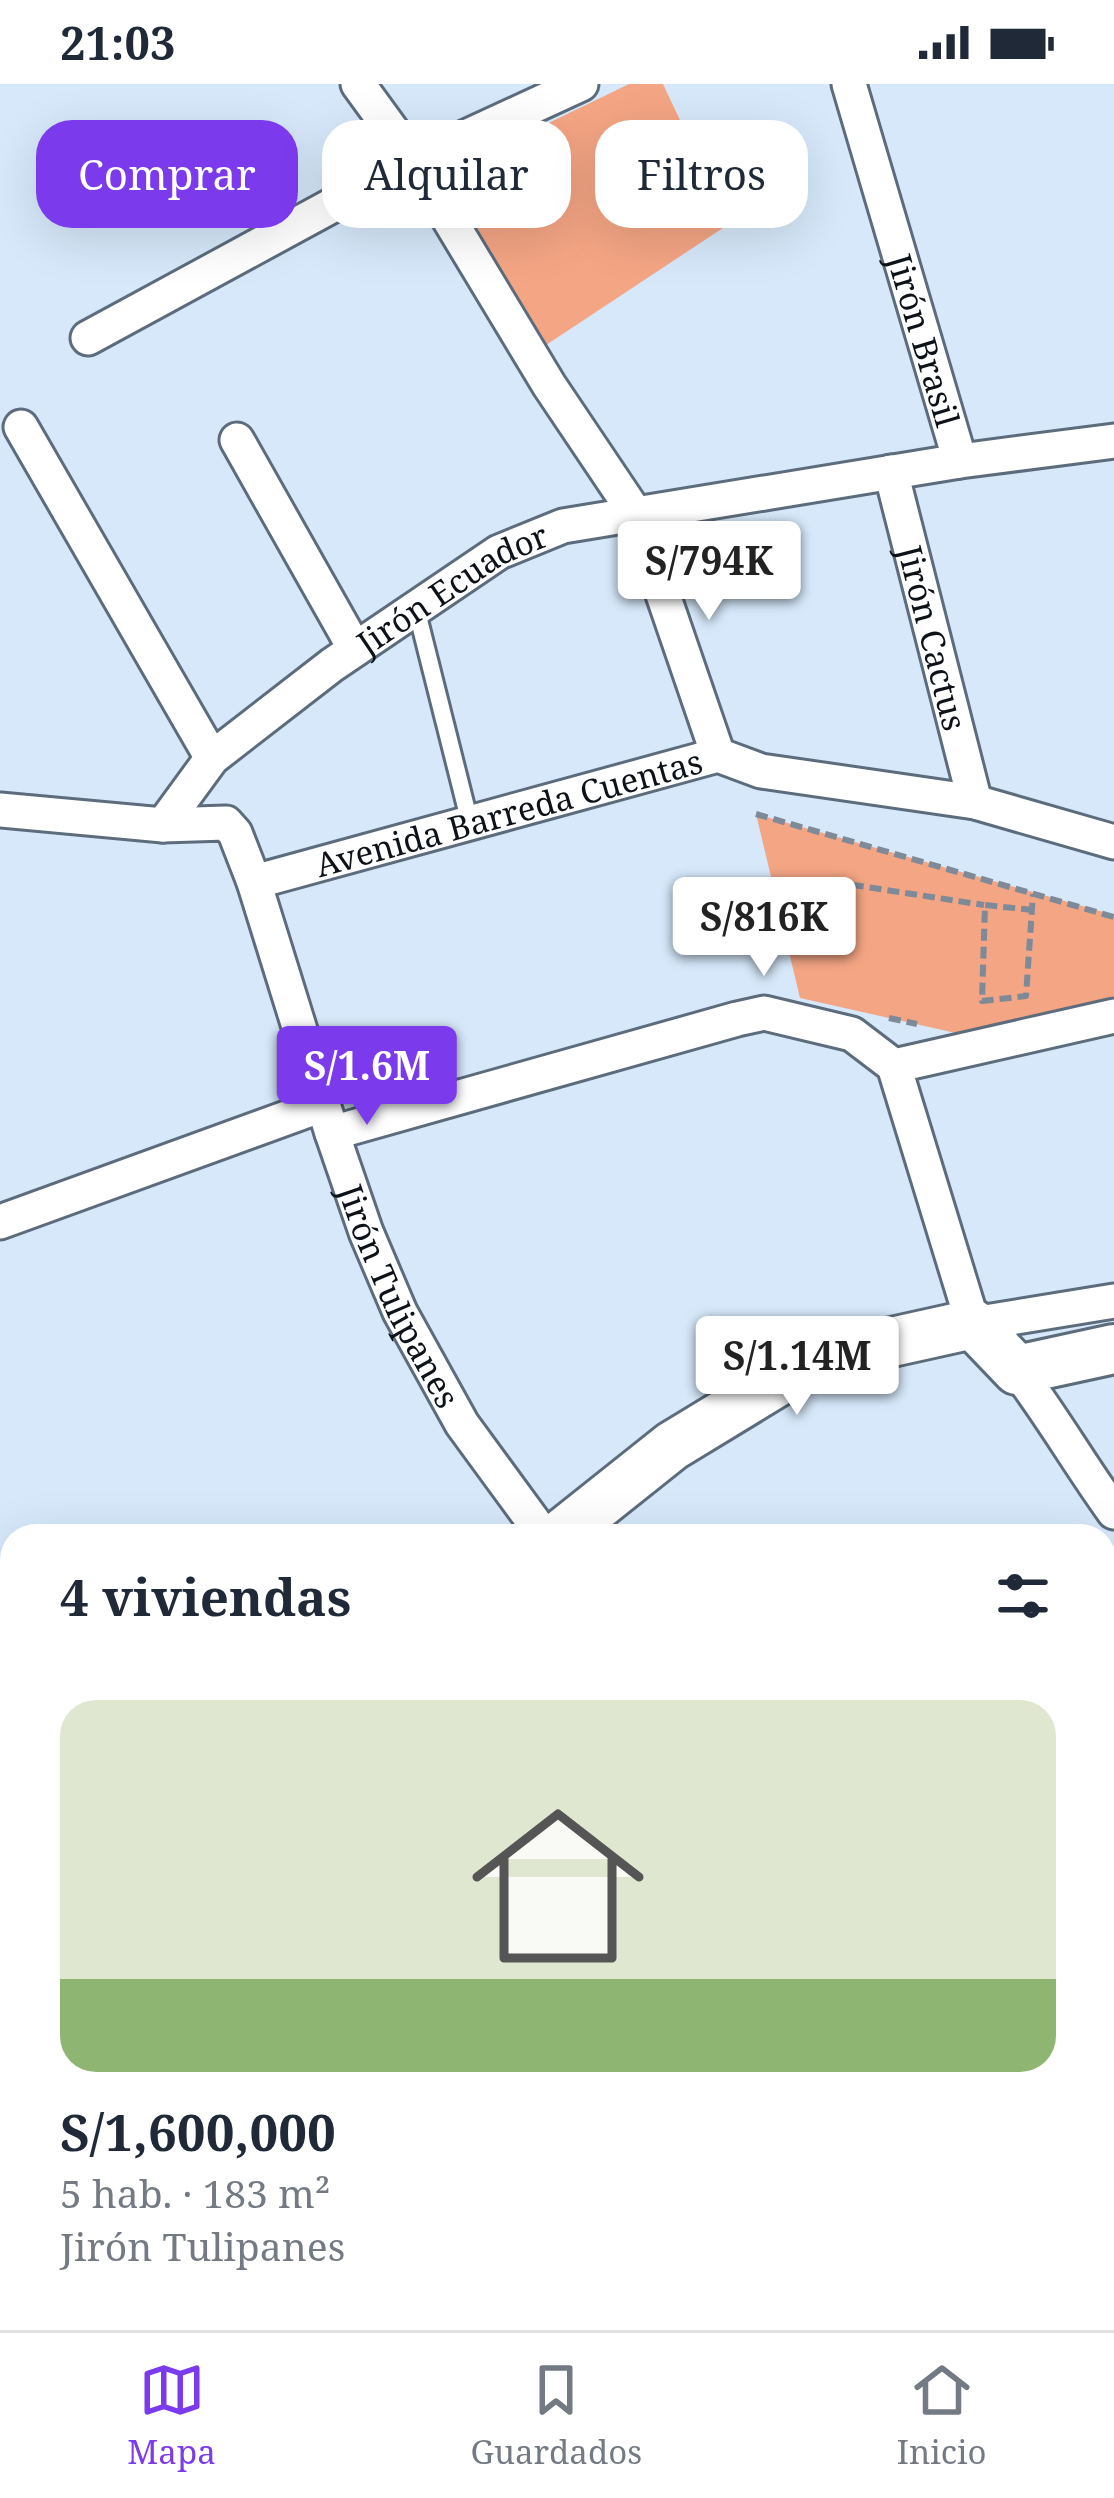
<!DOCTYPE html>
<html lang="es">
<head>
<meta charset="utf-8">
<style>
	:root { --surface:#fff; --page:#f2f2f3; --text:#1f2937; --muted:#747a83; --line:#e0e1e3; --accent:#7c3aed }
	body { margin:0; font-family:"Noto Serif",serif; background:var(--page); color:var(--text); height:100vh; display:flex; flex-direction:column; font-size:45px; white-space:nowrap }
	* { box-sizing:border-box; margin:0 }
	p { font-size:39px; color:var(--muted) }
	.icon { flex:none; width:66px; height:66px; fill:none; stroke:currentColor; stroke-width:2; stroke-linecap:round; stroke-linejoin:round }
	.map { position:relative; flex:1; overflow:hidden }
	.panel { position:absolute; left:0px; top:1440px; width:1116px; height:807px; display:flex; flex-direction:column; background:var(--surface); border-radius:36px 36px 0 0; box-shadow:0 12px 48px #0002 }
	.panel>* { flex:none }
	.hud { position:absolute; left:36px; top:36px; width:1044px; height:108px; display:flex; gap:24px }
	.price { position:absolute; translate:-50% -102px; padding:0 27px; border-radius:12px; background:#fff; color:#222; font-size:39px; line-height:78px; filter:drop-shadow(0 3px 6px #0008) }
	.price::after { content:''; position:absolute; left:50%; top:72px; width:36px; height:27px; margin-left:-18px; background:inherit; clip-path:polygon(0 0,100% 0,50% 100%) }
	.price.selected { background:var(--accent); color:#fff }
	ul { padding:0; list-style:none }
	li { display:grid; align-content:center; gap:24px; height:636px; padding:0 60px }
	li span { display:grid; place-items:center; height:372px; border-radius:36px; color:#555 }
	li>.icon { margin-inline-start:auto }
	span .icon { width:216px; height:216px; fill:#fffc; stroke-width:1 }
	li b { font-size:51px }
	h2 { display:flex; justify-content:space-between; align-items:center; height:144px; padding:0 60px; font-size:51px }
	.tag { padding:0 42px; border-radius:36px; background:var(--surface); box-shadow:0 12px 48px #0002; font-size:42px; line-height:108px }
	.tag.selected { background:var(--accent); color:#fff }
	.status { display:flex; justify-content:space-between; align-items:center; height:84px; padding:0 60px; background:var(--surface); direction:ltr }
	.status svg { height:33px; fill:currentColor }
	.dock { display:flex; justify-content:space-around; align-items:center; height:168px; border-top:3px solid var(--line); background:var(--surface); font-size:33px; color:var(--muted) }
	.dock a { display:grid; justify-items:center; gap:6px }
	.dock .selected { color:var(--accent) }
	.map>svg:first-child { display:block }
	.green { fill:#f4a584 }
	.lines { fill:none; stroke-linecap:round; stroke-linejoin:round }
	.lane-casing { stroke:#5c6c7c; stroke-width:22 }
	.street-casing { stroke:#5c6c7c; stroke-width:39 }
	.secondary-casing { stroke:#5c6c7c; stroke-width:54 }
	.path { stroke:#7e8a97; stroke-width:6; stroke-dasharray:12 6; stroke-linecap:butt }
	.lane { stroke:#fff; stroke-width:16 }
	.street { stroke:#fff; stroke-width:33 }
	.secondary { stroke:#fff; stroke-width:48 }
	.labels { text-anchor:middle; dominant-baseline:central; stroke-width:12; stroke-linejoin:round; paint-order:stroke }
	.street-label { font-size:33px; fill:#0c1218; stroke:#d6e8fa }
</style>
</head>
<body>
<div class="status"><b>21:03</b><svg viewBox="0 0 49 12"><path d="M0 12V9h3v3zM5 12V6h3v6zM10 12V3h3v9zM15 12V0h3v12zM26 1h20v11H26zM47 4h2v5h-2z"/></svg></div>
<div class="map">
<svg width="1114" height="2246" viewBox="0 0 1114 2246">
	<rect width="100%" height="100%" fill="#d6e8fa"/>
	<!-- green -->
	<g class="green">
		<path d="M 629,0 L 663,0 L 729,140 L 540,265 L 429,97 Z"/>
		<path d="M 756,730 L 1114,831 L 1114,924 L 969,952 L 800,914 Z"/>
	</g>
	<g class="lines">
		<defs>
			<path id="lane" d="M 416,524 L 470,739"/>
			<g id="street">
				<path d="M 358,0 L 414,77 L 549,301 L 635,429 L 718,671"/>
				<path id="s1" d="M 849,0 L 960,377"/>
				<path d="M 88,254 L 414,77 L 581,0"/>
				<path d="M 21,343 L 212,674"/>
				<path d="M 237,356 L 355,565"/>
				<path id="s2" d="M 891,388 L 975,718"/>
				<path id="s3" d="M 0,726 L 163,741 L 226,739 L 235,749 L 254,798 L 332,1049 L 366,1148 L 400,1228 L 462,1340 L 544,1452"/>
				<path id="s4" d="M 163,741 L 212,674 L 332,581 L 499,468 L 563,442 L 960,377 L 1114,357"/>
				<path id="s5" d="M 254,798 L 718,671 L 761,687 L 975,718 L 1114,758"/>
				<path d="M 894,982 L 1114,932"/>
				<path d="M 332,1049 L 737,935 L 764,929 L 852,950 L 894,982 L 973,1240 L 1114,1217"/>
				<path d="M 0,1138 L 322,1021"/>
				<path d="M 1017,1286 C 1052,1332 1080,1381 1114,1428"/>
				<path d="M 0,1519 L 12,1518"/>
				<path d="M 0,1642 L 5,1754 L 7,2004"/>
				<path d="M 1104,1759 L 1114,1754"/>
				<path d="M 1074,2235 L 1079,2246"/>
			</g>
			<g id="secondary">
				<path d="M 559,1452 L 672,1362 L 815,1275 L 973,1240 L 1017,1286 L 1114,1265"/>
				<path d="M 451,2235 L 451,2246"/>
				<path d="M 505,2235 L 506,2246"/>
			</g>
		</defs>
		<!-- lane casing -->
		<use href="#lane" class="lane-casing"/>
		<!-- street casing -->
		<use href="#street" class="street-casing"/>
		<!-- secondary casing -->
		<use href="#secondary" class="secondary-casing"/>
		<!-- path -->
		<g class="path">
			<path d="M 756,730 L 1114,833"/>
			<path d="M 834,798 L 984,821"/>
			<path d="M 1033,826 L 985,821 L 982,917 L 1026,912 L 1033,810"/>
			<path d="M 889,934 L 917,940"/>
		</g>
		<!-- lane -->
		<use href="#lane" class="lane"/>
		<!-- street -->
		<use href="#street" class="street"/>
		<!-- secondary -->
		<use href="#secondary" class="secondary"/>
	</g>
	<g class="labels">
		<!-- street labels -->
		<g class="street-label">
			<text stroke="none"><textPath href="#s1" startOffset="267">Jirón Brasil</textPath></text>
			<text stroke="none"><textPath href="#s4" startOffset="378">Jirón Ecuador</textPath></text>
			<text stroke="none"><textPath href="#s2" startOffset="171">Jirón Cactus</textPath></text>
			<text stroke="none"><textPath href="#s5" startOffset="264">Avenida Barreda Cuentas</textPath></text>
			<text stroke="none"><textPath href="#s3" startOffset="732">Jirón Tulipanes</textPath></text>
		</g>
	</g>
</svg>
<b class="price" style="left:709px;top:539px">S/794K</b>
<b class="price" style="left:764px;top:895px">S/816K</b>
<b class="price selected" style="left:367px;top:1044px">S/1.6M</b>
<b class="price" style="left:797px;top:1334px">S/1.14M</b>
<div class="hud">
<a class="tag selected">Comprar</a>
<a class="tag">Alquilar</a>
<a class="tag">Filtros</a>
</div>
<section class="panel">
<h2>4 viviendas<svg class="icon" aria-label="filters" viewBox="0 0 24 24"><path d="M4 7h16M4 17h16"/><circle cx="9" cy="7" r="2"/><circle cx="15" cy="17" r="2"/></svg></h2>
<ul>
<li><span style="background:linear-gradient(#dfe7d0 75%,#8fb573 0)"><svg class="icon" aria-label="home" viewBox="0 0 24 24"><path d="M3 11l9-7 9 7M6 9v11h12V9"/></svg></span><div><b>S/1,600,000</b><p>5 hab. · 183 m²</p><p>Jirón Tulipanes</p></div></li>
</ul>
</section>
</div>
<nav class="dock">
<a class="selected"><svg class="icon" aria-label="map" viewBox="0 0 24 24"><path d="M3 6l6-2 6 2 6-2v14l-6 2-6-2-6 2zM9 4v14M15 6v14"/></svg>Mapa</a>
<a><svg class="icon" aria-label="saved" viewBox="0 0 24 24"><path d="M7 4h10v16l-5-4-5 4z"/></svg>Guardados</a>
<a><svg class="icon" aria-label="home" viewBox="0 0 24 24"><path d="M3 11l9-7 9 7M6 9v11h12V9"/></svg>Inicio</a>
</nav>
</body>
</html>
